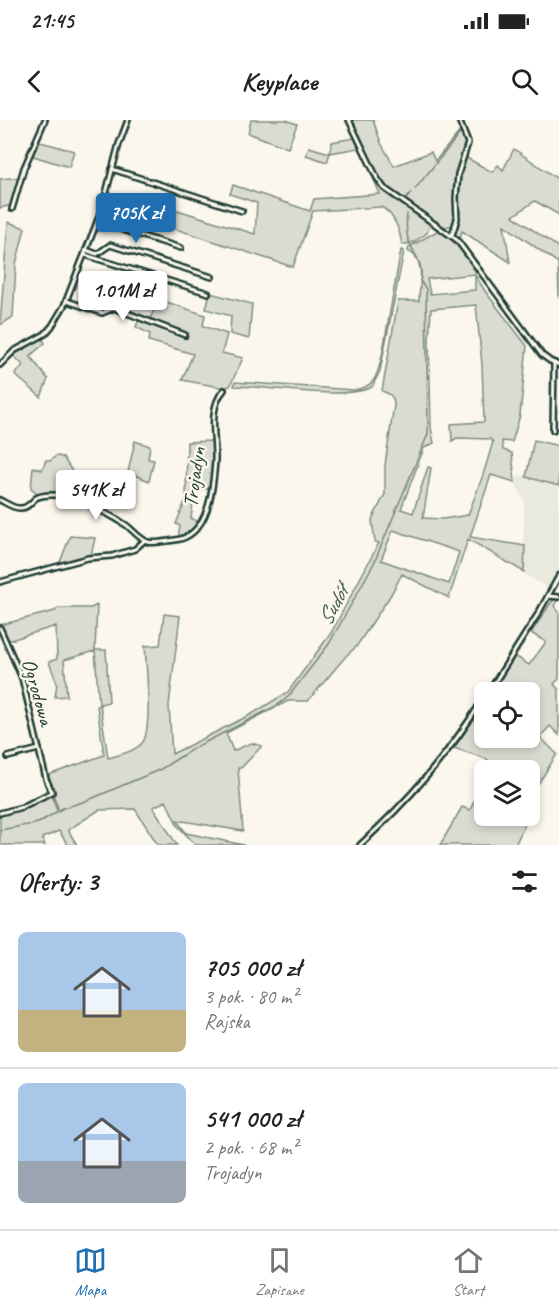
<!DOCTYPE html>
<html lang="pl">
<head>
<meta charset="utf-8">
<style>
	:root { --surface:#fff; --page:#f6f6f6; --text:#222; --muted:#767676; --line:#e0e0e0; --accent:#1f6fb2 }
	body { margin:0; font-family:Caveat,sans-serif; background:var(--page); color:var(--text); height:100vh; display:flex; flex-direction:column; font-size:22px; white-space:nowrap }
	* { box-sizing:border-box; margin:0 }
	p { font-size:20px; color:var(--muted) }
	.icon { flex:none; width:33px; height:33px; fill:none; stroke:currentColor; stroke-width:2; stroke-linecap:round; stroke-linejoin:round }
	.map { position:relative; height:725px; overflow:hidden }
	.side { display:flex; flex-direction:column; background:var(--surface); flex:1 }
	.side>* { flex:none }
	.controls { position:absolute; left:474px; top:562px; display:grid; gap:12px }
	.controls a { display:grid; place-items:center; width:66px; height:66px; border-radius:9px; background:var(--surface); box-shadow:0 3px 9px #0003; font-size:30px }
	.price { position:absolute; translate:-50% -51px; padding:0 14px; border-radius:6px; background:#fff; color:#222; font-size:20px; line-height:39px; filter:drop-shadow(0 2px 3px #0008) }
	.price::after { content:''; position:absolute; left:50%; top:36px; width:18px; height:14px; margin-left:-9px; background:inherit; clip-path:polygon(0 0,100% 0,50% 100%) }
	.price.current { background:var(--accent); color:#fff }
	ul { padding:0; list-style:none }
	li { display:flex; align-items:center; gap:18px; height:150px; padding:0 18px }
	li+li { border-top:2px solid var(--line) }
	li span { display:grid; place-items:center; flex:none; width:168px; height:120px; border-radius:9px; color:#555 }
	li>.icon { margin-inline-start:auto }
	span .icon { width:72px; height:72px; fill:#fffc; stroke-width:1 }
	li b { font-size:26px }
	h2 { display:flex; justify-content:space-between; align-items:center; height:72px; padding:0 18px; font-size:26px }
	.status { display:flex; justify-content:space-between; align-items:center; height:42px; padding:0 30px; background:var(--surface); direction:ltr }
	.status svg { height:16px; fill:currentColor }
	header { display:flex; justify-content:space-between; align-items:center; height:78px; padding:0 18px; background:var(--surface); font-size:27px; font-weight:800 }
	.tab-bar { display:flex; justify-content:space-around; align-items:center; height:84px; border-top:2px solid var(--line); background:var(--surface); font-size:16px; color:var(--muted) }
	.tab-bar a { display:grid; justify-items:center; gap:3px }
	.tab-bar .current { color:var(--accent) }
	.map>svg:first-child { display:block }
	.built { fill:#eae9de }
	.green { fill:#dbdcd1; stroke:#7d8c82; stroke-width:1.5; fill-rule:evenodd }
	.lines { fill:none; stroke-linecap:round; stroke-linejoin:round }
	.stream { stroke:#74847b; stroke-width:1.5 }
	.minor-casing { stroke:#1f3d34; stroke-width:8 }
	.tertiary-casing { stroke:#1f3d34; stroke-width:8 }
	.minor { stroke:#fbf7ec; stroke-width:3 }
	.tertiary { stroke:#fbf7ec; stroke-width:3 }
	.labels { text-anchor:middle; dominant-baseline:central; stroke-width:5; stroke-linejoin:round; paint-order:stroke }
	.street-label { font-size:21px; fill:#1f3d34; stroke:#fbf7ec }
	.water-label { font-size:22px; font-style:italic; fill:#425b52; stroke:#fbf7ec }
</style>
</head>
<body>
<div class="status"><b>21:45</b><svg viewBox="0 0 49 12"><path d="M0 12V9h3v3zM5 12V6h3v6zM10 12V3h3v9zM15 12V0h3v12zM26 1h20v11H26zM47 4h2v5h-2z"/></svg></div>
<header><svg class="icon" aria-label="back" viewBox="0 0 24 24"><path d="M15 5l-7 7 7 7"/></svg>Keyplace<svg class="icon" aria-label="search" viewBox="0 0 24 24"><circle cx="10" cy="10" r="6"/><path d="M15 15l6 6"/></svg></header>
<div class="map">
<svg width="559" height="725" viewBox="0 0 559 725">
	<rect width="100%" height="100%" fill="#fbf7ec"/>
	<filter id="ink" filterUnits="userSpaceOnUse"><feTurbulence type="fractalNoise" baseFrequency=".0167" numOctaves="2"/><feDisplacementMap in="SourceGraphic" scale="12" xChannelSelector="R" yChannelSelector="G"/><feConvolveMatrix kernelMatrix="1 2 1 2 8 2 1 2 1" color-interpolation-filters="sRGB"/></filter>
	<g filter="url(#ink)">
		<!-- built -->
		<path class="built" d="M 519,355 L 559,366 L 559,452 L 549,469 L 523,453 L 524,381 L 515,362 Z"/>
		<!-- green -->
		<g class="green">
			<path d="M 251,0 L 286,0 L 297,4 L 288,28 L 248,13 Z"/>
			<path d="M 351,0 L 373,0 L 381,23 L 394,46 L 431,32 L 435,41 L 462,9 L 467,22 L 455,66 L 454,105 L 445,107 L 387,68 L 381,61 Z"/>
			<path d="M 354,18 L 359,28 L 330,33 L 327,42 L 306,35 L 309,27 L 329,33 L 332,22 Z"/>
			<path d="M 37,21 L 74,31 L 69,47 L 30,35 Z"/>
			<path d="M 514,29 L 559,60 L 559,95 L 535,81 L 513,96 L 559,128 L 559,178 L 558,143 L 504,105 L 510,142 L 462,111 L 460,118 L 454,113 L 458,97 L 457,69 L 465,37 L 492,52 L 498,45 L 503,50 Z"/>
			<path d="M 370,51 L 385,73 L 430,104 L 427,113 L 414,122 L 402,125 C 400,111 394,93 381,87 L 313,91 L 293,147 L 129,94 L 135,77 L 255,114 L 257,83 L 230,74 L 233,65 L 310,91 L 314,79 L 380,74 Z"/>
			<path d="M 21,57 L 12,85 L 0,88 L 0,59 Z"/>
			<path d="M 8,102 L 25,108 L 16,144 L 13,197 L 0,205 Z"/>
			<path d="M 439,110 C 456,121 465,135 476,152 L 475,155 L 485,171 L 527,226 L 520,295 L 512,322 L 502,321 L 503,330 L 512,333 L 515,362 L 491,355 L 470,417 L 525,426 L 524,452 L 468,419 L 449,478 L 402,454 L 390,476 L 356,527 L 346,536 L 308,581 L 288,581 L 226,613 L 233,631 L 251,623 L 262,626 L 241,648 L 238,648 L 243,711 L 177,700 L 186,713 L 244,725 L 196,725 L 178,706 L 166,681 L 153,687 L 177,725 L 158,725 L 135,689 L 99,690 L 68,710 L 77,725 L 68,725 L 59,711 L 42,718 L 45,725 L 0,725 L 0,694 L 51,673 L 57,690 L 58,688 L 46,656 L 104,635 L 97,586 L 99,585 L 95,531 L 64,540 L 67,576 L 55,577 L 57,563 L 49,542 L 57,539 L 56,506 L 11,520 L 7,519 L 0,505 L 55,491 L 58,488 L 91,488 L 97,485 L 95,530 L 106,530 L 109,582 L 100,584 L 108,638 C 119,635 134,632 142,623 C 153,611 146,545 145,526 L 160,525 L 164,494 L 180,496 L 169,585 L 172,634 L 252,594 L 288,572 L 331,513 L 379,423 L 375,422 L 372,400 L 385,374 L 385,345 L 394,285 C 394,276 390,274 382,271 L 398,181 L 419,181 C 419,164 427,140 408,131 L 409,127 ZM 475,154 L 475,170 L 430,174 L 427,159 ZM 476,185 L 482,244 L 484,302 L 451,304 L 452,321 L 457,318 L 490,319 L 493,322 L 483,355 L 468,395 L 443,399 L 423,398 L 431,348 L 428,347 L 413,393 L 401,389 L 424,328 L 434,323 L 431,308 L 429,220 L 431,189 ZM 393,410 L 459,432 L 449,464 L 381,440 Z"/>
			<path d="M 401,130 L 404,131 L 380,251 L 372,267 C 343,281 269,266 234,266 L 235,262 L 354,270 C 376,267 377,255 382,236 Z"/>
			<path d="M 210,173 L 252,184 L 249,219 L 230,214 L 231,196 L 206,189 Z"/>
			<path d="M 143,174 L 205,195 L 203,206 L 227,214 L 222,233 L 243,238 L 230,266 L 225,268 L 182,260 L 193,234 L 149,221 L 150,214 L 136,207 L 140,196 L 150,200 L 155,186 L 141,181 Z"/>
			<path d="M 42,218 L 45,223 L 30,236 L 48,259 L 41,277 L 15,255 L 23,245 L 13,235 Z"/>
			<path d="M 534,320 L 559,326 L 559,366 L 526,357 Z"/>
			<path d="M 135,321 L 150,326 L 148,339 L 154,340 L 149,361 L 128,352 Z"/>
			<path d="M 212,321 L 213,339 L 209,369 L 195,369 L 191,398 L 199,402 L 189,414 L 178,418 L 180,406 L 176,404 L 186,379 L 187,322 Z"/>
			<path d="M 56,336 L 63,337 L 80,364 L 78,368 L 65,362 L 61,374 L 38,374 L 31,368 L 33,347 L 42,350 L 46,340 L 50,341 Z"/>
			<path d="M 70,416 L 95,418 L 91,436 L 59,445 Z"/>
			<path d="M 559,479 L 554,486 L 559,492 L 559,559 L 554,564 L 559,570 L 559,615 L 550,606 L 540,617 L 557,634 L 530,677 L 530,651 L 488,651 L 490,643 L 487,639 L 454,628 L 484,584 L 484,618 L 530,618 L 530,573 L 492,573 L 515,536 L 529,545 L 546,522 L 531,513 L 552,481 Z"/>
			<path d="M 484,659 L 484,696 L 518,696 L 517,698 L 526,702 L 515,725 L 440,725 L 462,687 L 470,690 Z"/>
		</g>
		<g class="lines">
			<!-- stream -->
			<g class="stream">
				<path d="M 415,69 L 462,11"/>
				<path d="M 407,78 L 411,73"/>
				<path d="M 0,710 L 38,703 L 63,688 L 86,681 L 161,649 L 194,628 L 276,586 L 288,577 L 329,524 L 374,443 L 428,314 L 426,169 L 420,161 C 425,144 413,134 408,119 C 406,110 406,103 407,94"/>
			</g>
			<defs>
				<g id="minor">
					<path d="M 112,49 L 242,91"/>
					<path d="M 12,89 L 24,48 L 45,0"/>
					<path d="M 97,102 L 181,128"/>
					<path d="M 452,115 L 457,99 L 456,78 L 458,54 L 468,23 L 459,0"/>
					<path d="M 86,130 L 97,134 L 110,125 L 212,157"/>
					<path d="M 85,135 L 208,173"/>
					<path d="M 67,181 L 102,193 L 114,188 L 185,215"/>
					<path d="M 553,310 L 554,243"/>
					<path d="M 0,380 C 6,383 14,389 21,388 C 28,388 31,382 36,378 C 45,373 64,375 72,378 C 90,385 110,394 126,405 C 133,410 139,419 148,422 C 156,424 166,421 175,420 C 209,416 213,369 215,341 C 216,318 207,289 224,270"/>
					<path d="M 0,462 L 88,438 L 112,436 L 135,429 L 144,421"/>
					<path d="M 548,476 L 559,477"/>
					<path d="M 0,508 L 22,558 L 46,659 L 52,672 L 22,687 L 0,693"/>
					<path d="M 488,573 L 538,494 L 559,456"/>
					<path d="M 8,637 L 39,629"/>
					<path d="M 360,725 C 411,678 447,636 484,578"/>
				</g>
				<g id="tertiary">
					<path d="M 349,0 L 377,58 L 384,68 L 457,120 L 542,235 L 550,241 L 559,245"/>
					<path d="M 0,245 L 14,231 L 45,214 L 52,206 L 64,186 L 101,92 L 119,24 L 128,0"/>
				</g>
			</defs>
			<!-- minor casing -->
			<use href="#minor" class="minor-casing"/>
			<!-- tertiary casing -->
			<use href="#tertiary" class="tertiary-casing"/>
			<!-- minor -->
			<use href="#minor" class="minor"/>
			<!-- tertiary -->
			<use href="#tertiary" class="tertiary"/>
		</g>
	</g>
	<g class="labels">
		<!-- street labels -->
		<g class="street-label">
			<text transform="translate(194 357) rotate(-82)">Trojadyn</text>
			<text transform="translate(38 572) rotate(74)">Ogrodowa</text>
		</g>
		<!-- water labels -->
		<g class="water-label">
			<text transform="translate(333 486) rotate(-61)">Sudół</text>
		</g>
	</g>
</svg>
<div class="controls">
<a><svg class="icon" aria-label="locate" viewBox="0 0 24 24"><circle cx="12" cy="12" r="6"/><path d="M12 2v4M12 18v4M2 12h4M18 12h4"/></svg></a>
<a><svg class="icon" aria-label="layers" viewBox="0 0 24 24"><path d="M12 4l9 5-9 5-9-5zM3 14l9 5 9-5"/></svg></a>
</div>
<b class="price current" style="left:136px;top:124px">705K zł</b>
<b class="price" style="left:123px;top:202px">1.01M zł</b>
<b class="price" style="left:96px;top:401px">541K zł</b>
</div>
<section class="side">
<h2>Oferty: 3<svg class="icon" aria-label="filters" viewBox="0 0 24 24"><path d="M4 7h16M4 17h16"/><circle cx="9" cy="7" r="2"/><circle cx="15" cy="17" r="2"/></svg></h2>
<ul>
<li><span style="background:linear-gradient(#a9c7e8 65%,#c2b280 0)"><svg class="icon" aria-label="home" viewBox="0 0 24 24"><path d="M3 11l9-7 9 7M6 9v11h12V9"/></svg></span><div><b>705 000 zł</b><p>3 pok. · 80 m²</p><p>Rajska</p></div></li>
<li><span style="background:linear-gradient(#a9c7e8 65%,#9aa5b1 0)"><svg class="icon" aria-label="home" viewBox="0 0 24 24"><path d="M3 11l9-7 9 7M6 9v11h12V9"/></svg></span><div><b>541 000 zł</b><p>2 pok. · 68 m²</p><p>Trojadyn</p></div></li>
</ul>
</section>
<nav class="tab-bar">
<a class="current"><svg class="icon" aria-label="map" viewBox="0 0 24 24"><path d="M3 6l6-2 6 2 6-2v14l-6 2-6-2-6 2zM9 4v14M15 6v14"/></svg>Mapa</a>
<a><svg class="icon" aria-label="saved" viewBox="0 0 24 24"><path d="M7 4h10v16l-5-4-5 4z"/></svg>Zapisane</a>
<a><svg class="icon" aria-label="home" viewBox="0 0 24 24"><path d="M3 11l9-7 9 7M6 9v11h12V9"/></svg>Start</a>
</nav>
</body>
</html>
